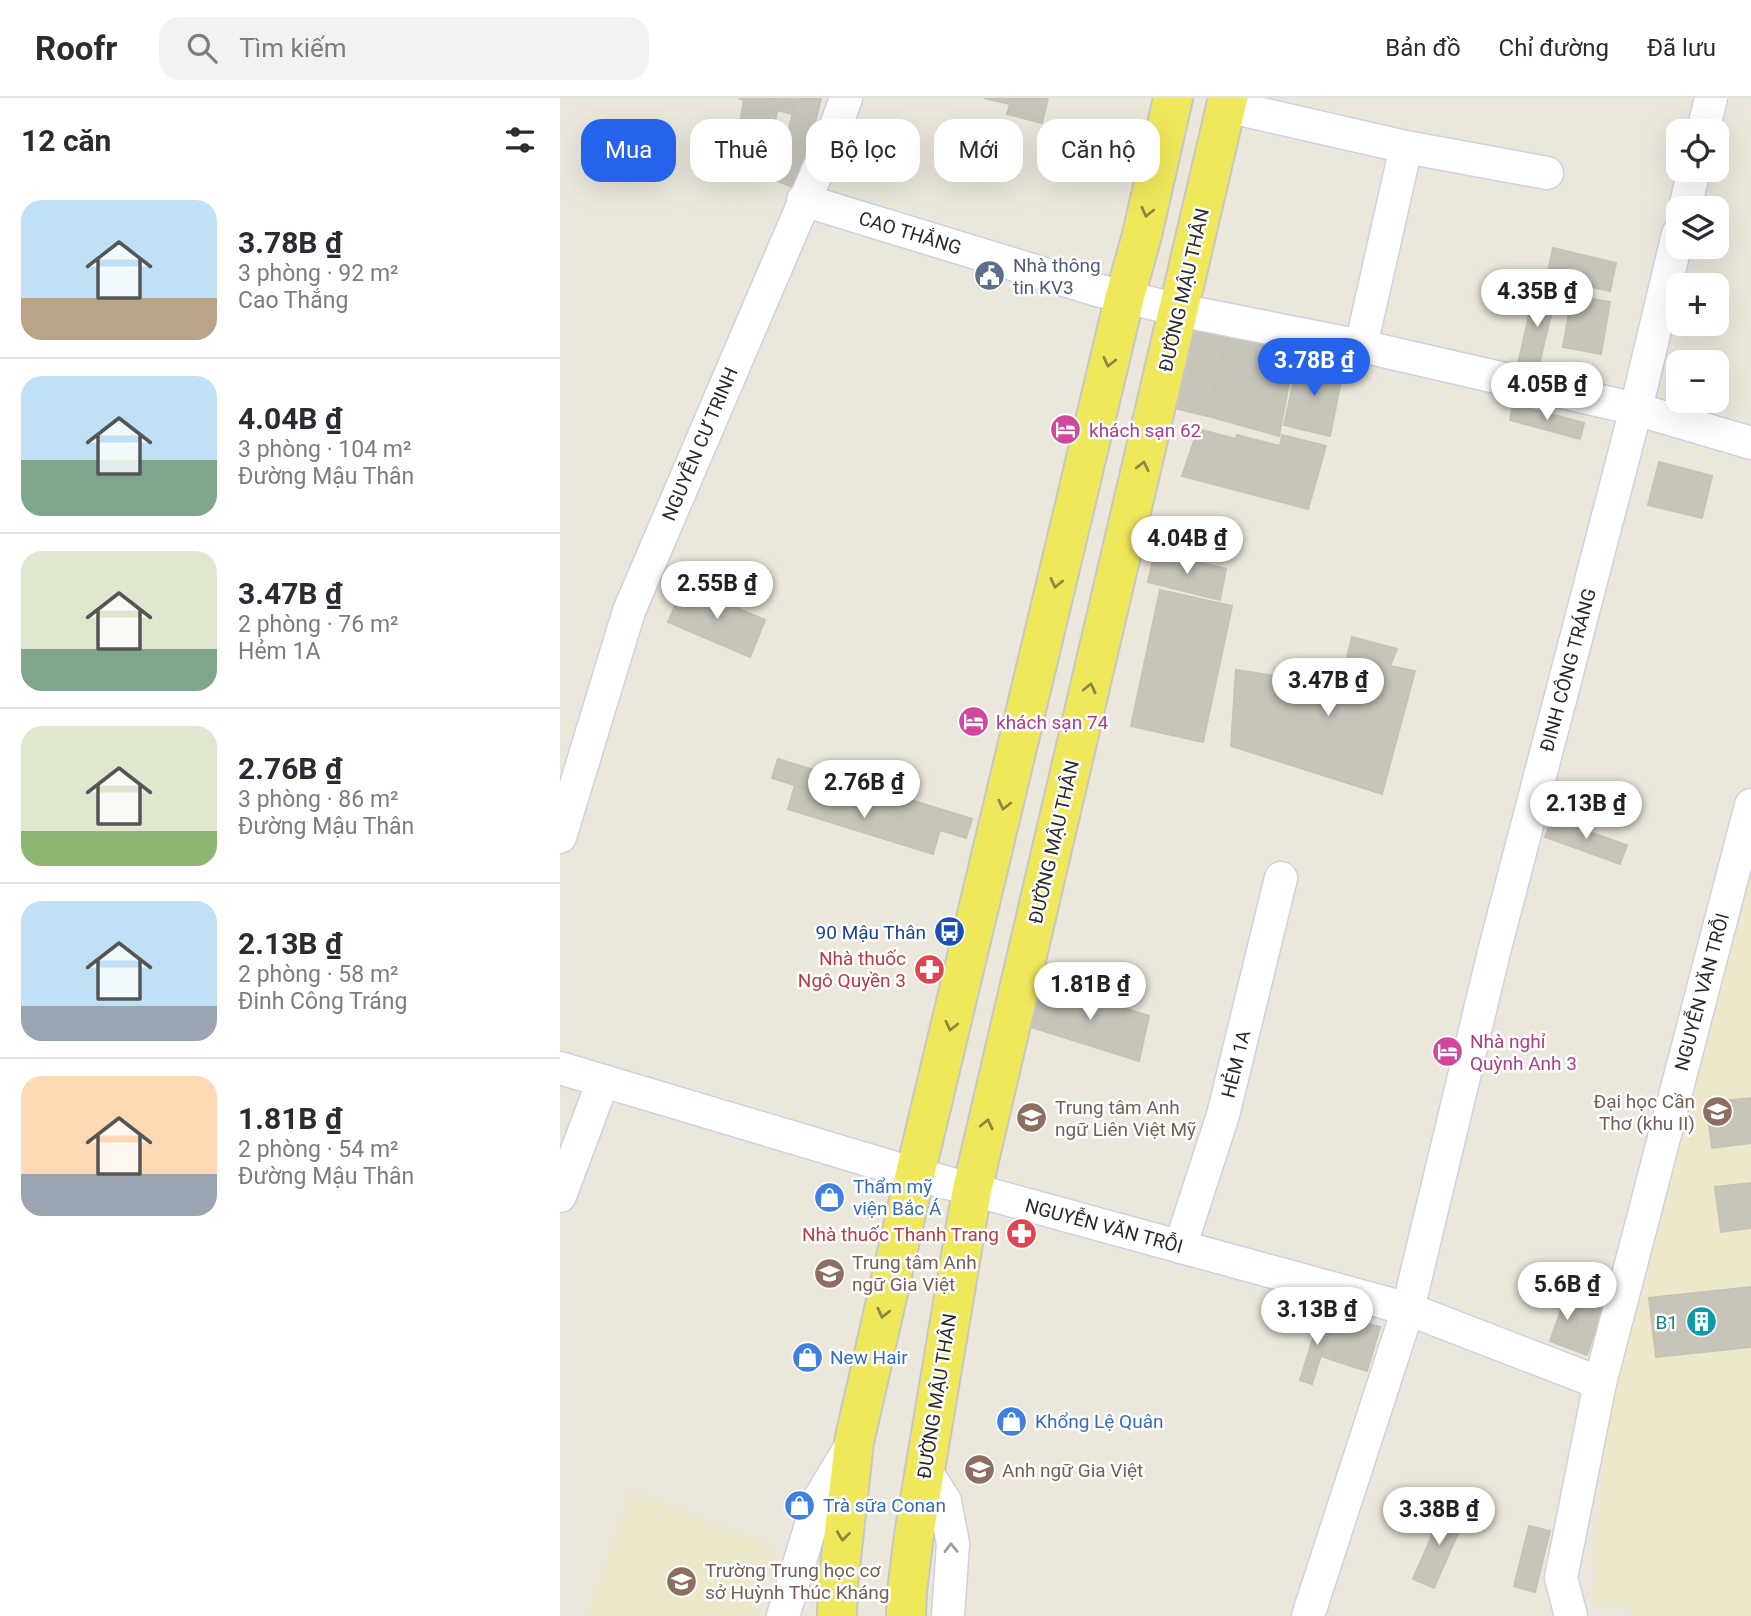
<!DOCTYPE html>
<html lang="vi">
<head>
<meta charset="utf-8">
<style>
	:root { --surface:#fff; --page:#f2f2f3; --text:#2b2b33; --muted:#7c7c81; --line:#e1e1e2; --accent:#2563eb }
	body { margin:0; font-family:Roboto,sans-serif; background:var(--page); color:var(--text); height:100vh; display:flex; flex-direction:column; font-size:26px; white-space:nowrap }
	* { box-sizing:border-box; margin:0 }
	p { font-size:23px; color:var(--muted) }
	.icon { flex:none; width:38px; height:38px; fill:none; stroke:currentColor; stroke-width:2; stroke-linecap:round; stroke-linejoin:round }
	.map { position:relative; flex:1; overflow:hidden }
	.drawer { display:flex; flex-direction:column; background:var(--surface); width:560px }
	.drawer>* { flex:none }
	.hud { position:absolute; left:21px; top:21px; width:665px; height:63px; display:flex; gap:14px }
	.tools { position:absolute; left:1106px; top:21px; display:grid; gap:14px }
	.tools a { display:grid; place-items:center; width:63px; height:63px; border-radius:14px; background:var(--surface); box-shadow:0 7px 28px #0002; font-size:35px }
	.price { position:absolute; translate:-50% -60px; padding:0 16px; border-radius:24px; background:#fff; color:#222; font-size:23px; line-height:46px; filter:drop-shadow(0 2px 4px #0008) }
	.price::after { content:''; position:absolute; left:50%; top:42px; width:21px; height:16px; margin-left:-10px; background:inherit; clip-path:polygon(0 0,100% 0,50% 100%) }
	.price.selected { background:var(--accent); color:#fff }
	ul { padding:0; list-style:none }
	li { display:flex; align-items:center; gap:21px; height:175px; padding:0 21px }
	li+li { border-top:2px solid var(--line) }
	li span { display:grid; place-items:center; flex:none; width:196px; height:140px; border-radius:21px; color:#555 }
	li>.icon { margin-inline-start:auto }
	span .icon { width:84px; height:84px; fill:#fffc; stroke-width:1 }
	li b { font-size:30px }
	h2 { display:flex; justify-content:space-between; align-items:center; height:84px; padding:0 21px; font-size:30px }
	.pill { padding:0 24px; border-radius:21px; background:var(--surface); box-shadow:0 7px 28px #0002; font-size:24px; line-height:63px }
	.pill.selected { background:var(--accent); color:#fff }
	header { display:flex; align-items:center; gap:42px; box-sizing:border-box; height:98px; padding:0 35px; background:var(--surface); border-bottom:2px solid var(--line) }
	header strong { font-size:33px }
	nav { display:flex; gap:38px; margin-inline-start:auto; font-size:24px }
	.search { width:490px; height:63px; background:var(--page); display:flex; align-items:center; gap:18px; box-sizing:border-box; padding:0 24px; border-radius:21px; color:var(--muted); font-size:26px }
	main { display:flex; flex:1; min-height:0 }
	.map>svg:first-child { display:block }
	.education { fill:#ede8ca }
	.building { fill:#c7c5b9; stroke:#c6c3b5; stroke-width:2 }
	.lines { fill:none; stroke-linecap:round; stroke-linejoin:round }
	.minor-casing { stroke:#d0d0e2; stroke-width:35 }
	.major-casing { stroke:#c7c7c7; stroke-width:42 }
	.minor { stroke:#fff; stroke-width:32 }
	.major { stroke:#f0e85b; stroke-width:38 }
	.oneway { stroke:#8c8842 }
	.oneway2 { stroke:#9f9f9f }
	.labels { text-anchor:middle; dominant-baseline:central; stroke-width:5; stroke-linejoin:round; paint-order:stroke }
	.street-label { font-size:19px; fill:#292929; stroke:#fff }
	.service-label { font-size:19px; fill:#4e5e75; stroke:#fff; text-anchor:start }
	.hotel-label { font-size:19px; fill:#b23c85; stroke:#fff; text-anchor:start }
	.transit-label { font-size:19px; fill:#164399; stroke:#fff; text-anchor:end }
	.health-label { font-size:19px; fill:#be3a42; stroke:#fff; text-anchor:end }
	.education-label { font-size:19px; fill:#785e54; stroke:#fff; text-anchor:start }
	.shop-label { font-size:19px; fill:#366cbe; stroke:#fff; text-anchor:start }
	.culture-label { font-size:19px; fill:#0d838f; stroke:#fff; text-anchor:end }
</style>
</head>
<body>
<header>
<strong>Roofr</strong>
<div class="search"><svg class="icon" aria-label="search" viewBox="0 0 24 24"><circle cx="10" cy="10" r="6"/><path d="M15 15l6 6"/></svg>Tìm kiếm</div>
<nav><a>Bản đồ</a><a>Chỉ đường</a><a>Đã lưu</a></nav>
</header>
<main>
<section class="drawer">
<h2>12 căn<svg class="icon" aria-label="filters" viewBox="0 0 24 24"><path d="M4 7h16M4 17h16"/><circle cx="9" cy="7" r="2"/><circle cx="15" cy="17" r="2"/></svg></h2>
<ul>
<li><span style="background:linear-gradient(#bfe0f5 70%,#b9a48a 0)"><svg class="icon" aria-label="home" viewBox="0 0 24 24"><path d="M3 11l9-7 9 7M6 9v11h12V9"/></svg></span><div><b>3.78B ₫</b><p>3 phòng · 92 m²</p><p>Cao Thắng</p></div></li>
<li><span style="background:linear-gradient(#bfe0f5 60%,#7fa58c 0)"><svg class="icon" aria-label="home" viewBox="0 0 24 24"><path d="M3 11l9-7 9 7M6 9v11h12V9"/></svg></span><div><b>4.04B ₫</b><p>3 phòng · 104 m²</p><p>Đường Mậu Thân</p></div></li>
<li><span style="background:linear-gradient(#dfe7d0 70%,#7fa58c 0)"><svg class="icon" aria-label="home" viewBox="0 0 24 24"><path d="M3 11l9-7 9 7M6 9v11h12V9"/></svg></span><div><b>3.47B ₫</b><p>2 phòng · 76 m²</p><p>Hẻm 1A</p></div></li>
<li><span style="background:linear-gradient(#dfe7d0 75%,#8fb573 0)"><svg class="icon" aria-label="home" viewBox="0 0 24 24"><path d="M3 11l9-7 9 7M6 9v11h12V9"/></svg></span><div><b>2.76B ₫</b><p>3 phòng · 86 m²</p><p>Đường Mậu Thân</p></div></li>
<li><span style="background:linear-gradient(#bfe0f5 75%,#9aa5b1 0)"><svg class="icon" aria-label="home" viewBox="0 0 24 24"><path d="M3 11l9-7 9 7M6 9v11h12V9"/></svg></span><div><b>2.13B ₫</b><p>2 phòng · 58 m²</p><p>Đinh Công Tráng</p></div></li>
<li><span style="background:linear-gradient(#ffd9b3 70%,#9aa5b1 0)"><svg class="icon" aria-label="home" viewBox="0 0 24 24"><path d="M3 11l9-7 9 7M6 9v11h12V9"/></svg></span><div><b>1.81B ₫</b><p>2 phòng · 54 m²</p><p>Đường Mậu Thân</p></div></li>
</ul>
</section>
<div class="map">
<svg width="1191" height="1518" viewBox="0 0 1191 1518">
	<rect width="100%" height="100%" fill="#ebe7db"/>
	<!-- education -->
	<g class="education">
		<path d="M 1191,776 L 1191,1518 L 1072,1518 L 1070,1508 L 1033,1506 L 1047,1317 L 1059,1252 Z"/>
		<path d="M 71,1393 L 212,1449 L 196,1518 L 28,1518 Z"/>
	</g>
	<!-- building -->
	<g class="building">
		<path d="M 178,0 L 229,0 L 236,2 L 232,16 L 217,12 L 208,64 L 175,54 L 184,2 Z"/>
		<path d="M 237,0 L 261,0 L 239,92 L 215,82 Z"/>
		<path d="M 424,0 L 488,0 L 482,25 L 447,16 L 450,6 Z"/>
		<path d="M 993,150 L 1056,165 L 1050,193 L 987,179 Z"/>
		<path d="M 975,191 L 996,196 L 978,271 L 958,266 Z"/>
		<path d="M 1012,198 L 1050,204 L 1041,256 L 1003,249 Z"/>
		<path d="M 629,227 L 668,237 L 648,318 L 609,309 Z"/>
		<path d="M 668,237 L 736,250 L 719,338 L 648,318 Z"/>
		<path d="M 738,263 L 783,273 L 770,338 L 724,327 Z"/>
		<path d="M 953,306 L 1024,325 L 1020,341 L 950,322 Z"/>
		<path d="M 638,331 L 676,341 L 677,337 L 720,348 L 722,337 L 766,348 L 748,411 L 622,378 Z"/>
		<path d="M 1099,364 L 1152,378 L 1142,420 L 1088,407 Z"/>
		<path d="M 595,453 L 666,471 L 660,502 L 588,484 Z"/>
		<path d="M 124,487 L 205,522 L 190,559 L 108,524 Z"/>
		<path d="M 600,492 L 672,508 L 643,644 L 571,628 Z"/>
		<path d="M 792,539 L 837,551 L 830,568 L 855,573 L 822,696 L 671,648 L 676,572 L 780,588 Z"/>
		<path d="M 218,661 L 412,721 L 406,740 L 212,680 Z"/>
		<path d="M 235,687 L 380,732 L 373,756 L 228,711 Z"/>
		<path d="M 992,721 L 1067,747 L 1060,766 L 985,739 Z"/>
		<path d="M 481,885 L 589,918 L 579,963 L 471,929 Z"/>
		<path d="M 1191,1000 L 1191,1045 L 1152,1050 L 1146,1005 Z"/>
		<path d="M 1191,1085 L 1191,1130 L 1161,1134 L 1155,1089 Z"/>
		<path d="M 1191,1189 L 1191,1249 L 1096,1259 L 1089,1200 Z"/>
		<path d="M 1006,1198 L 1024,1204 L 1008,1250 L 990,1243 Z"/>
		<path d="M 1024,1204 L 1042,1211 L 1027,1257 L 1008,1250 Z"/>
		<path d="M 762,1212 L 774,1216 L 752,1286 L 740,1282 Z"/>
		<path d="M 774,1216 L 786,1220 L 773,1262 L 761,1258 Z"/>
		<path d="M 786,1220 L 802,1224 L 788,1267 L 773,1262 Z"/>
		<path d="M 802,1224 L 820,1229 L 807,1273 L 788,1267 Z"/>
		<path d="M 884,1410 L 906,1417 L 874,1490 L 853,1481 Z"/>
		<path d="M 969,1428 L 990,1433 L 975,1494 L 954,1488 Z"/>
	</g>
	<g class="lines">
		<defs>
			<g id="minor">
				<path d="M 666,8 L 846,49 L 987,75"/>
				<path d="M 1143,33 L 1151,0"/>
				<path d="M 243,102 L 537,192 L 619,212 L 801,248 L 1076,311 L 1191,345"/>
				<path d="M 1125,110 L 1134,72"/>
				<path d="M 801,248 L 846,49"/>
				<path d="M 0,739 L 69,513 L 272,39 L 286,0"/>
				<path d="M 0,970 L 355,1076 L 848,1211 L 1040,1285"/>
				<path d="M 0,1098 L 43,983"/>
				<path d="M 620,1149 L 663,1017 L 721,780"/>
				<path d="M 365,1372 L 385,1403 L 393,1446 L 388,1518"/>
				<path d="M 223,1518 L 259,1401 L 291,1348"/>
				<path d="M 748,1518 L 848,1211 L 934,854 L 1076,311 L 1118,136"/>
				<path d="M 1011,1518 L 1001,1480 L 1040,1285 L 1191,707"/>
			</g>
			<g id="major">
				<path d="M 277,1518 L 278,1487 L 294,1344 L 355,1076 L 565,198 L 582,137 L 613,0"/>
				<path d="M 346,1518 L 347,1493 L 354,1437 L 412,1092 L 668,0"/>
			</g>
		</defs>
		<!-- minor casing -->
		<use href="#minor" class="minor-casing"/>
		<!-- major casing -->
		<use href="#major" class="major-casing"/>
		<!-- minor -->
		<use href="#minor" class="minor"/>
		<!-- major -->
		<use href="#major" class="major"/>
	</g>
	<!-- one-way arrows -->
	<defs><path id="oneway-chevron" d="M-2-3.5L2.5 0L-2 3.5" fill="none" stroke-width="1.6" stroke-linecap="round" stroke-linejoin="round" transform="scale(1.75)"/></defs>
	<g class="oneway">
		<use href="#oneway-chevron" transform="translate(587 114) rotate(103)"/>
		<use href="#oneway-chevron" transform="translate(549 264) rotate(103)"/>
		<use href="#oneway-chevron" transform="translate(583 368) rotate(-77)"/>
		<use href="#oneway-chevron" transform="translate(496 485) rotate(103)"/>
		<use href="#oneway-chevron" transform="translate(530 590) rotate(-77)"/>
		<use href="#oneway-chevron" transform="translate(444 707) rotate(103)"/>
		<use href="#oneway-chevron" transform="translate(391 928) rotate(103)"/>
		<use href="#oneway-chevron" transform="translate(427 1026) rotate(-77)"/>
		<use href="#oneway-chevron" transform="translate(323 1215) rotate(103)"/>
		<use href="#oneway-chevron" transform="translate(283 1438) rotate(97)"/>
	</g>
	<use class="oneway2" href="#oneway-chevron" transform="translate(391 1450) rotate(-91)"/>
	<!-- icons -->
	<defs>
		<symbol id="civic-disc" viewBox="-11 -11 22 22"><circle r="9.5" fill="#5c6f8a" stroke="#fff"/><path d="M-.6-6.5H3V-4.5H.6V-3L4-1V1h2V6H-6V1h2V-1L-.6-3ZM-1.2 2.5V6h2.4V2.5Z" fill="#fff"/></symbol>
		<symbol id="hotel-disc" viewBox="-11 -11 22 22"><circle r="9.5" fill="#d1479c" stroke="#fff"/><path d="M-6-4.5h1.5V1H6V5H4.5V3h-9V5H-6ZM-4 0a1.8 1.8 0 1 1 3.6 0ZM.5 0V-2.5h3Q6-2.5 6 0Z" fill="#fff"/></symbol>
		<symbol id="bus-disc" viewBox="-11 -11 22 22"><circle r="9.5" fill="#1a4fb4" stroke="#fff"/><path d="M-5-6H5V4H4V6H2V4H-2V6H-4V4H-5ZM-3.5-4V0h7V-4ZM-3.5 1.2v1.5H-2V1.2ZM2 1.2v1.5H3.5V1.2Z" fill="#fff"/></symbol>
		<symbol id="pharmacy-disc" viewBox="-11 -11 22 22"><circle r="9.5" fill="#e0444e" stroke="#fff"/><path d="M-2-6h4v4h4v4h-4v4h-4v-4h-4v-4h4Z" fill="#fff"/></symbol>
		<symbol id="university-disc" viewBox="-11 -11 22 22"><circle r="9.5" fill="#8d6e63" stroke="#fff"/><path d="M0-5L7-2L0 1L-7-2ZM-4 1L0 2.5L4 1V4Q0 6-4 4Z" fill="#fff"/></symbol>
		<symbol id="school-disc" viewBox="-11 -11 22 22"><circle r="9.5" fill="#8d6e63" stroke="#fff"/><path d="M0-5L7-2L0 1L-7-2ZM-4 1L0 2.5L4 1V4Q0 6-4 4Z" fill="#fff"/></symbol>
		<symbol id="shop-disc" viewBox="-11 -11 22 22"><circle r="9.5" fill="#3f7fe0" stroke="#fff"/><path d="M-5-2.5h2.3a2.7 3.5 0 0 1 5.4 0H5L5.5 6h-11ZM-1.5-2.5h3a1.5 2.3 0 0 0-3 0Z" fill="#fff"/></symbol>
		<symbol id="building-disc" viewBox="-11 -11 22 22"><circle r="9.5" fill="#0f9aa8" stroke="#fff"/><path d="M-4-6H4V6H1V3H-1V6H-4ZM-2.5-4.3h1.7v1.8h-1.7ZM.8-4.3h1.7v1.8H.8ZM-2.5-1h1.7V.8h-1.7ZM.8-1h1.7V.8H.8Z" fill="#fff"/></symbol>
	</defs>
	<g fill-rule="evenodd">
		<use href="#civic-disc" x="412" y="160" width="35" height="35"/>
		<use href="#hotel-disc" x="488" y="314" width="35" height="35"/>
		<use href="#hotel-disc" x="396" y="606" width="35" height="35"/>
		<use href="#bus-disc" x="372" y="816" width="35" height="35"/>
		<use href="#pharmacy-disc" x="352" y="854" width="35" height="35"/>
		<use href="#hotel-disc" x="870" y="936" width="35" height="35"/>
		<use href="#university-disc" x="1140" y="996" width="35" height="35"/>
		<use href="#school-disc" x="454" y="1002" width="35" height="35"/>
		<use href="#shop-disc" x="252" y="1082" width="35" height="35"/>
		<use href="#pharmacy-disc" x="444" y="1118" width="35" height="35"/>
		<use href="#school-disc" x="252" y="1158" width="35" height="35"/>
		<use href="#building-disc" x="1124" y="1206" width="35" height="35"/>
		<use href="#shop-disc" x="230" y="1242" width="35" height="35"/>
		<use href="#shop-disc" x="434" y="1306" width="35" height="35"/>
		<use href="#school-disc" x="402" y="1354" width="35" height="35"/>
		<use href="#shop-disc" x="222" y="1390" width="35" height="35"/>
		<use href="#school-disc" x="104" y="1466" width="35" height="35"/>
	</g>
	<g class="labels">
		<!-- street labels -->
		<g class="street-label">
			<text transform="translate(350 135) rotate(17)">CAO THẮNG</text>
			<text transform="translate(624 192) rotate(-77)">ĐƯỜNG MẬU THÂN</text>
			<text transform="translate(140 346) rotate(-67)">NGUYỄN CƯ TRINH</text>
			<text transform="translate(1008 572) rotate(-75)">ĐINH CÔNG TRÁNG</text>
			<text transform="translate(494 744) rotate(-77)">ĐƯỜNG MẬU THÂN</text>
			<text transform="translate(1142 894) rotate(-75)">NGUYỄN VĂN TRỖI</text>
			<text transform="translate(676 966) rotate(-76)">HẺM 1A</text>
			<text transform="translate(544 1128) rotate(15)">NGUYỄN VĂN TRỖI</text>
			<text transform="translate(377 1298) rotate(-81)">ĐƯỜNG MẬU THÂN</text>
		</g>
		<!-- service labels -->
		<g class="service-label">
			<text x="453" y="167">Nhà thông<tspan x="453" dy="22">tin KV3</tspan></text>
		</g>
		<!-- hotel labels -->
		<g class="hotel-label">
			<text x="529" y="332">khách sạn 62</text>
			<text x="436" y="624">khách sạn 74</text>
			<text x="910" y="943">Nhà nghỉ<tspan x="910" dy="22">Quỳnh Anh 3</tspan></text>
		</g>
		<!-- transit labels -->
		<g class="transit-label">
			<text x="366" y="834">90 Mậu Thân</text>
		</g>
		<!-- health labels -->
		<g class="health-label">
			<text x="346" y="860">Nhà thuốc<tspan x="346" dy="22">Ngô Quyền 3</tspan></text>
			<text x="439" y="1136">Nhà thuốc Thanh Trang</text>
		</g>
		<!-- education labels -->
		<g class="education-label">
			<text x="1135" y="1003" text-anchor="end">Đại học Cần<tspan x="1135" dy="22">Thơ (khu II)</tspan></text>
			<text x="495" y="1009">Trung tâm Anh<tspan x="495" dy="22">ngữ Liên Việt Mỹ</tspan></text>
			<text x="292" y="1164">Trung tâm Anh<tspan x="292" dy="22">ngữ Gia Việt</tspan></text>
			<text x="442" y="1372">Anh ngữ Gia Việt</text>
			<text x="145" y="1472">Trường Trung học cơ<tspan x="145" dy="22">sở Huỳnh Thúc Kháng</tspan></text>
		</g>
		<!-- shop labels -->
		<g class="shop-label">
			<text x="293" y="1088">Thẩm mỹ<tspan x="293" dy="22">viện Bắc Á</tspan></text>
			<text x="270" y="1259">New Hair</text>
			<text x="475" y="1323">Khổng Lệ Quân</text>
			<text x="263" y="1407">Trà sữa Conan</text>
		</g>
		<!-- culture labels -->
		<g class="culture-label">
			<text x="1118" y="1224">B1</text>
		</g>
	</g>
</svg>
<div class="tools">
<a><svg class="icon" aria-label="locate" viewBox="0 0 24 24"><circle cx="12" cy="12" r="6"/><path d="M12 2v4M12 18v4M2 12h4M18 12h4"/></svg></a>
<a><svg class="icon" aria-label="layers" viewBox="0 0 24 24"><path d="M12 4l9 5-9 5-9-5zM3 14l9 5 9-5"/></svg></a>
<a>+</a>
<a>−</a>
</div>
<b class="price" style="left:977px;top:231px">4.35B ₫</b>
<b class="price selected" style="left:754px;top:300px">3.78B ₫</b>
<b class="price" style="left:987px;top:324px">4.05B ₫</b>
<b class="price" style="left:627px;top:478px">4.04B ₫</b>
<b class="price" style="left:157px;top:523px">2.55B ₫</b>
<b class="price" style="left:768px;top:620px">3.47B ₫</b>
<b class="price" style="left:304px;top:722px">2.76B ₫</b>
<b class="price" style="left:1026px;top:743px">2.13B ₫</b>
<b class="price" style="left:530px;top:924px">1.81B ₫</b>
<b class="price" style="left:1007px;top:1224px">5.6B ₫</b>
<b class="price" style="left:757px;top:1249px">3.13B ₫</b>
<b class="price" style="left:879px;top:1449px">3.38B ₫</b>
<div class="hud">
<a class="pill selected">Mua</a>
<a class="pill">Thuê</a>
<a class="pill">Bộ lọc</a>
<a class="pill">Mới</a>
<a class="pill">Căn hộ</a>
</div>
</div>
</main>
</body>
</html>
